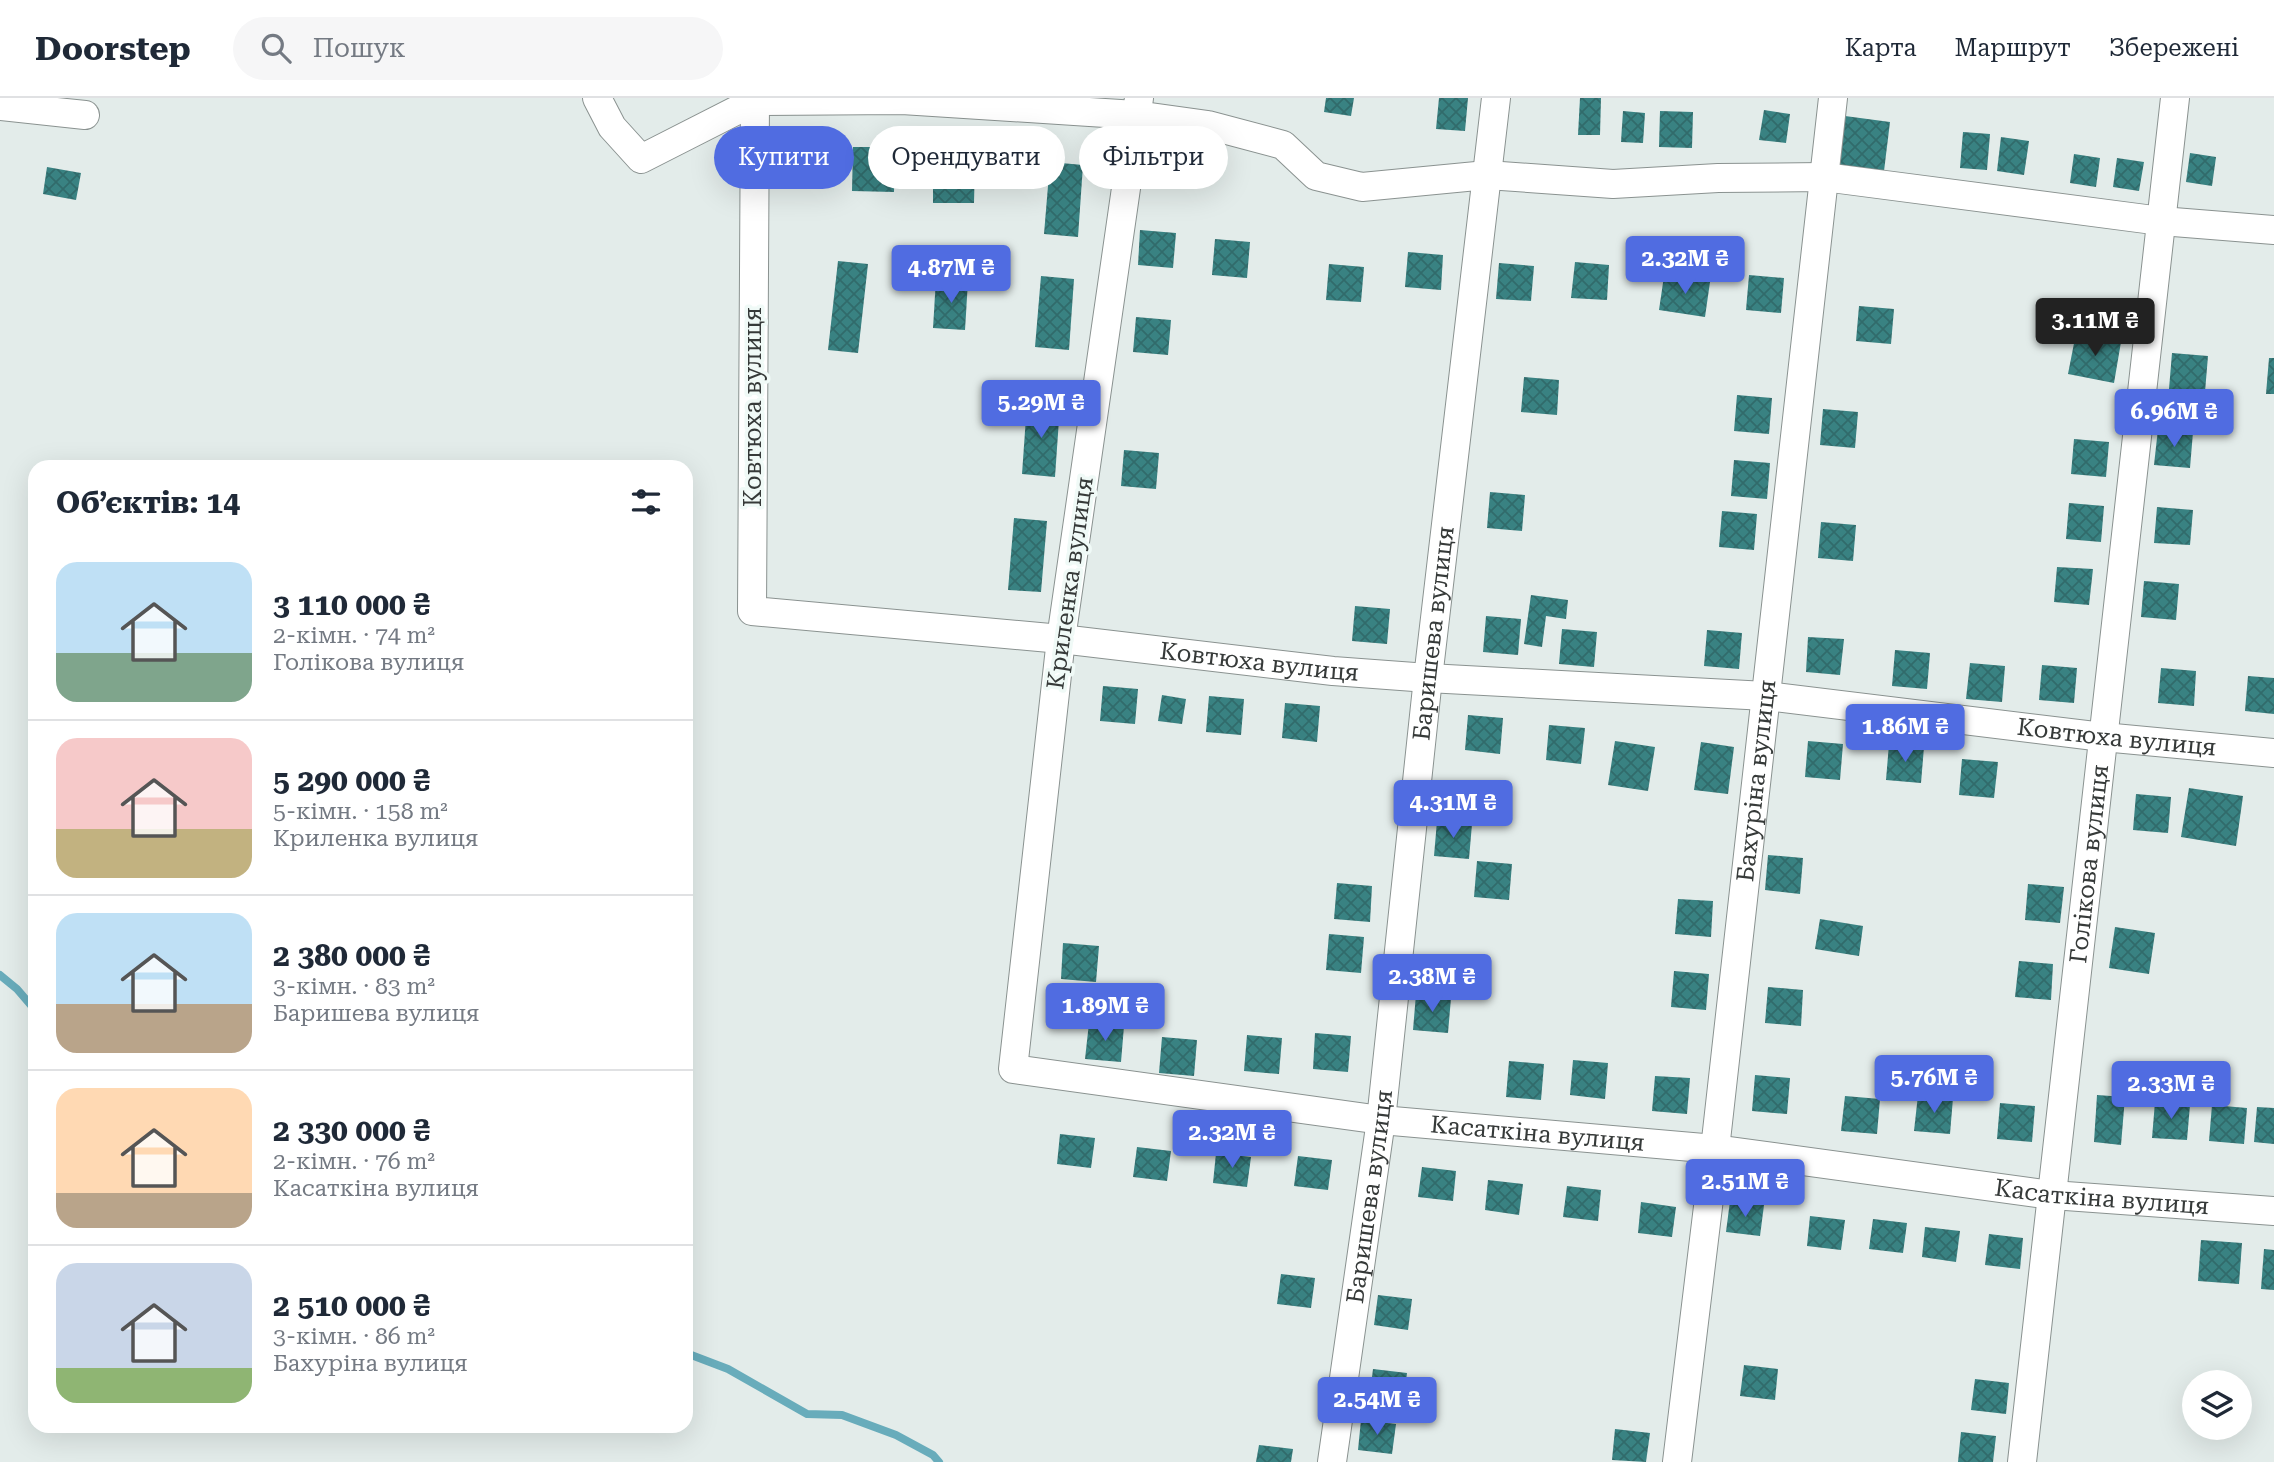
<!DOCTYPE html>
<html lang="uk">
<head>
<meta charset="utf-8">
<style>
	:root { --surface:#fff; --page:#f6f6f7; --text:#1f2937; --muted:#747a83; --line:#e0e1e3; --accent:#506ce1 }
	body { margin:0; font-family:"Roboto Serif",serif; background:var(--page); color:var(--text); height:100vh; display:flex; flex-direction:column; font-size:26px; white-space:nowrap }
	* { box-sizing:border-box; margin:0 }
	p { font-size:23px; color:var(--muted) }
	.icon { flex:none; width:38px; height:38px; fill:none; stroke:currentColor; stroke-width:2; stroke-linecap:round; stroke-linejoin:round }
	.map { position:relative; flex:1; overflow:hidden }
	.drawer { position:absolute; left:28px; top:362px; width:665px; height:973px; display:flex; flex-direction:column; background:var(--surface); border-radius:21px; box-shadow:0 7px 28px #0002 }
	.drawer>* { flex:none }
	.guide { position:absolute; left:714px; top:28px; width:665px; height:63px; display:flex; gap:14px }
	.controls { position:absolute; left:2182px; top:1272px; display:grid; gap:14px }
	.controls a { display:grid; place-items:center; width:70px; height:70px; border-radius:50%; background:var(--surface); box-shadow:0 7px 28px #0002; font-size:35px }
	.price { position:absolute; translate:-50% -60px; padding:0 16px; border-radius:7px; background:var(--accent); color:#fff; font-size:23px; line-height:46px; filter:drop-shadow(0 2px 4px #0008) }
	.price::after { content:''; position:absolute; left:50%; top:42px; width:21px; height:16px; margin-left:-10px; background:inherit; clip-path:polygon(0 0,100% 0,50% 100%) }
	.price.on { background:#222; color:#fff }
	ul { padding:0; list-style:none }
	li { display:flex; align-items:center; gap:21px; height:175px; padding:0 28px }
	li+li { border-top:2px solid var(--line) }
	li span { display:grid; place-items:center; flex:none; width:196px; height:140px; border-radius:21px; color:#555 }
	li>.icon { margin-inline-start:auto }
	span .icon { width:84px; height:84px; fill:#fffc; stroke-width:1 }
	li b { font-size:30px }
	h2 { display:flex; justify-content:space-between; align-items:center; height:84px; padding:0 28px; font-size:30px }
	.pill { padding:0 24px; border-radius:32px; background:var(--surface); box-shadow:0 7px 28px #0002; font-size:24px; line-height:63px }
	.pill.on { background:var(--accent); color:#fff }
	header { display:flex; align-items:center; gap:42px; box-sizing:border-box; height:98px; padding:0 35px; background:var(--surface); border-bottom:2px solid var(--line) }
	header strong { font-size:33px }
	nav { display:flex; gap:38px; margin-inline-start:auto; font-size:24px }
	.search { width:490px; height:63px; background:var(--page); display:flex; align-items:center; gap:18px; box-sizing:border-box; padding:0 24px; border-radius:38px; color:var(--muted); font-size:26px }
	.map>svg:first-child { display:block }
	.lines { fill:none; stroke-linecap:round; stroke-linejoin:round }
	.stream { stroke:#68acbb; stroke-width:8 }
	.building { fill:url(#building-cross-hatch) }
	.minor-casing { stroke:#8a9290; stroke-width:30 }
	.minor { stroke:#fff; stroke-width:28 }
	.labels { text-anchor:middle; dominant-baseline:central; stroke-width:7; stroke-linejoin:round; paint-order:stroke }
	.street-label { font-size:24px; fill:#363a39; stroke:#f0faf7 }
</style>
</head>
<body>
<header>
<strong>Doorstep</strong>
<div class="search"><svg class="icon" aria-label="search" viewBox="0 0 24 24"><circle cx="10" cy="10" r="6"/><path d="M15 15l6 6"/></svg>Пошук</div>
<nav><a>Карта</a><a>Маршрут</a><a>Збережені</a></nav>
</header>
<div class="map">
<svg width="2274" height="1364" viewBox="0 0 2274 1364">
	<defs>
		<pattern id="building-cross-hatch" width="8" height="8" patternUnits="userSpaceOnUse" patternTransform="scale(1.75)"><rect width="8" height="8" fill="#398282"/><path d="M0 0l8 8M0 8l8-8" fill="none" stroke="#316b6b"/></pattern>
	</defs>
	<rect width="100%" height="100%" fill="#e3ecea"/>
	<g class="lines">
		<!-- stream -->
		<g class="stream">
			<path d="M 0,877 L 17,891 L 35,912"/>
			<path d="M 686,1255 L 728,1271 L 807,1316 L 842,1317 L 896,1337 L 933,1357 L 939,1364"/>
		</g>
	</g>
	<!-- building -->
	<g class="building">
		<path d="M 1326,0 L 1354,0 L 1351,18 L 1324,14 Z"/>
		<path d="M 1439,0 L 1468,0 L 1465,33 L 1436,31 Z"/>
		<path d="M 1580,0 L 1601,0 L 1600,37 L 1578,37 Z"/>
		<path d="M 1764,12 L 1790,16 L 1786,45 L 1759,42 Z"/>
		<path d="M 1623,13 L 1645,15 L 1643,45 L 1621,44 Z"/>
		<path d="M 1660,13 L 1693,14 L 1692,50 L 1659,49 Z"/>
		<path d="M 1845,18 L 1890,24 L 1884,73 L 1839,67 Z"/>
		<path d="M 1963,34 L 1990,36 L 1987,72 L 1960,70 Z"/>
		<path d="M 2001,39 L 2029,43 L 2024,77 L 1997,73 Z"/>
		<path d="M 853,49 L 895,49 L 894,94 L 852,93 Z"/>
		<path d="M 2190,55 L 2216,59 L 2212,88 L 2186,84 Z"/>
		<path d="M 2074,56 L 2100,60 L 2096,89 L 2070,85 Z"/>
		<path d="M 933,60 L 975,61 L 974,105 L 933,105 Z"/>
		<path d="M 2117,60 L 2144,64 L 2139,93 L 2113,89 Z"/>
		<path d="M 1050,64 L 1083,67 L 1078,139 L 1044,136 Z"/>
		<path d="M 47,69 L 81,75 L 76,102 L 43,96 Z"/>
		<path d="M 1140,132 L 1176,135 L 1173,170 L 1138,167 Z"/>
		<path d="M 1215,141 L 1250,144 L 1247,180 L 1212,177 Z"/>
		<path d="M 1408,154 L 1443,157 L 1441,192 L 1405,189 Z"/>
		<path d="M 838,163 L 868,166 L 858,255 L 828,252 Z"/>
		<path d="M 1575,164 L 1609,167 L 1607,202 L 1571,200 Z"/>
		<path d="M 1499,165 L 1534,168 L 1531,203 L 1496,201 Z"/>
		<path d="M 1329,166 L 1364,169 L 1361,204 L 1326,202 Z"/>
		<path d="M 1749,177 L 1784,180 L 1781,215 L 1746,212 Z"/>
		<path d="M 1041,178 L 1074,181 L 1069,252 L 1035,249 Z"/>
		<path d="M 1664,178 L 1710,184 L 1705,219 L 1659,212 Z"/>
		<path d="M 936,181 L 968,183 L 965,232 L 933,230 Z"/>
		<path d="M 1859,208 L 1894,211 L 1891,246 L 1856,243 Z"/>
		<path d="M 1136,219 L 1171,222 L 1168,257 L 1133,254 Z"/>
		<path d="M 2076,235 L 2121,244 L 2114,285 L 2068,276 Z"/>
		<path d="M 2172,255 L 2208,258 L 2205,294 L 2169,291 Z"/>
		<path d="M 2269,260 L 2274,260 L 2274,296 L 2266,296 Z"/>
		<path d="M 1524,279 L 1559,282 L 1557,317 L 1521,314 Z"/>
		<path d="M 1737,297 L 1772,300 L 1769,336 L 1734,333 Z"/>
		<path d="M 1027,305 L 1060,307 L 1055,379 L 1022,376 Z"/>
		<path d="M 1823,311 L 1858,314 L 1855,350 L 1820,347 Z"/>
		<path d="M 2158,331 L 2193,334 L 2190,370 L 2154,367 Z"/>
		<path d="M 2074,341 L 2109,344 L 2106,379 L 2071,376 Z"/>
		<path d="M 1124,352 L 1159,355 L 1156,391 L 1121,388 Z"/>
		<path d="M 1734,362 L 1770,365 L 1767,401 L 1731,398 Z"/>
		<path d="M 1490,394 L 1525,397 L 1522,433 L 1487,430 Z"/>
		<path d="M 2069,405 L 2104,408 L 2101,444 L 2066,441 Z"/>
		<path d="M 2157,409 L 2193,412 L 2190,447 L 2154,445 Z"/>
		<path d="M 1722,413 L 1757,416 L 1754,452 L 1719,449 Z"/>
		<path d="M 1014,420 L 1047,423 L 1041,494 L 1008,492 Z"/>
		<path d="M 1821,424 L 1856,427 L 1853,463 L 1818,460 Z"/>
		<path d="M 2057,469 L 2093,471 L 2089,507 L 2054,504 Z"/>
		<path d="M 2144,483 L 2179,486 L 2176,522 L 2141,519 Z"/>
		<path d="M 1531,497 L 1568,502 L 1566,521 L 1546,518 L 1542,549 L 1524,546 Z"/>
		<path d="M 1355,508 L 1390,511 L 1387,546 L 1352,543 Z"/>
		<path d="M 1486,518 L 1521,521 L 1518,557 L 1483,554 Z"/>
		<path d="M 1562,531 L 1597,534 L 1594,569 L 1559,566 Z"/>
		<path d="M 1707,532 L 1742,535 L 1739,571 L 1704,568 Z"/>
		<path d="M 1808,539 L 1844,541 L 1840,577 L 1806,574 Z"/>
		<path d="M 1895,552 L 1930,555 L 1927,591 L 1892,588 Z"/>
		<path d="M 1970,565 L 2005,568 L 2002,604 L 1966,601 Z"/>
		<path d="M 2042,567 L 2077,570 L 2074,605 L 2039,602 Z"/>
		<path d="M 2161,570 L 2196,573 L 2194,608 L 2158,605 Z"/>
		<path d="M 2248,578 L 2274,580 L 2274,616 L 2245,613 Z"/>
		<path d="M 1103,588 L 1138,591 L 1135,626 L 1100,623 Z"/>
		<path d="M 1162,597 L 1186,601 L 1182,626 L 1158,623 Z"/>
		<path d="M 1209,598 L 1244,601 L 1241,637 L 1206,634 Z"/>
		<path d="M 1285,605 L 1320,608 L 1317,644 L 1282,640 Z"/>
		<path d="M 1468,617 L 1503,620 L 1500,656 L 1465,652 Z"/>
		<path d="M 1549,627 L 1585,630 L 1581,666 L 1546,662 Z"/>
		<path d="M 1615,643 L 1655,649 L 1648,693 L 1608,687 Z"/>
		<path d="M 1808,643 L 1843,646 L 1840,682 L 1805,679 Z"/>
		<path d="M 1701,644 L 1734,649 L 1728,696 L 1694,692 Z"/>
		<path d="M 1889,646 L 1924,649 L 1921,685 L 1886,682 Z"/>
		<path d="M 1962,661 L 1998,664 L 1994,700 L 1959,697 Z"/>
		<path d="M 2189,690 L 2243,698 L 2236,748 L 2181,739 Z"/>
		<path d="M 2136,696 L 2171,699 L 2168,735 L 2133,732 Z"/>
		<path d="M 1437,723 L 1472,726 L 1469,761 L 1434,758 Z"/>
		<path d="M 1768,757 L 1803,760 L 1800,796 L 1765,792 Z"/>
		<path d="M 1477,763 L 1512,766 L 1509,802 L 1474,799 Z"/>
		<path d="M 1337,785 L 1372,788 L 1370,824 L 1334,821 Z"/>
		<path d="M 2028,786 L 2064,789 L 2060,825 L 2025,822 Z"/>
		<path d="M 1678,801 L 1713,803 L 1711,839 L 1675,836 Z"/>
		<path d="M 1820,821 L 1863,828 L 1859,858 L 1815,851 Z"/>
		<path d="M 2115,829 L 2155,835 L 2149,876 L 2109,870 Z"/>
		<path d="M 1329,836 L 1364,839 L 1361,875 L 1326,872 Z"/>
		<path d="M 1063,845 L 1099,848 L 1096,884 L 1061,881 Z"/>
		<path d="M 2019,863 L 2053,866 L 2051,902 L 2015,899 Z"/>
		<path d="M 1674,873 L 1709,876 L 1706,912 L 1671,909 Z"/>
		<path d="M 1768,889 L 1803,892 L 1801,928 L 1765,925 Z"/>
		<path d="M 1416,896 L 1451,900 L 1448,935 L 1413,932 Z"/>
		<path d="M 1089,925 L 1124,928 L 1121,964 L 1085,961 Z"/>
		<path d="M 1315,935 L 1351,938 L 1348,974 L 1313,971 Z"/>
		<path d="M 1247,937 L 1282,940 L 1279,976 L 1244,973 Z"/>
		<path d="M 1162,939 L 1197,942 L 1194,978 L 1159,975 Z"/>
		<path d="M 1573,962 L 1608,965 L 1605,1001 L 1570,997 Z"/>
		<path d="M 1509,963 L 1544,966 L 1541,1002 L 1506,999 Z"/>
		<path d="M 1755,977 L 1790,980 L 1787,1016 L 1752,1013 Z"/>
		<path d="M 1655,978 L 1690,980 L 1687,1016 L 1652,1013 Z"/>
		<path d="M 1918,997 L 1953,1000 L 1950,1036 L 1914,1033 Z"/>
		<path d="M 2097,997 L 2125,999 L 2121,1047 L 2094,1044 Z"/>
		<path d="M 1845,998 L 1880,1001 L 1877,1036 L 1841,1033 Z"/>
		<path d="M 2155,1004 L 2190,1007 L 2187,1042 L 2152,1040 Z"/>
		<path d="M 2000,1005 L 2035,1008 L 2032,1044 L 1997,1041 Z"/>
		<path d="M 2212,1007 L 2247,1010 L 2244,1046 L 2209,1043 Z"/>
		<path d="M 2257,1009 L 2274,1010 L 2274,1046 L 2254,1044 Z"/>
		<path d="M 1060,1036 L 1095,1040 L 1091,1070 L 1057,1066 Z"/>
		<path d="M 1137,1049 L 1171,1053 L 1167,1083 L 1133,1079 Z"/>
		<path d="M 1216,1055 L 1251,1059 L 1247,1089 L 1213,1085 Z"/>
		<path d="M 1298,1058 L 1332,1062 L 1328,1092 L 1294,1088 Z"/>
		<path d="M 1422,1069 L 1456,1073 L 1453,1103 L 1418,1099 Z"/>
		<path d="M 1488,1082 L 1523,1086 L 1519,1117 L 1485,1112 Z"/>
		<path d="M 1567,1088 L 1601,1092 L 1598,1123 L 1563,1119 Z"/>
		<path d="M 1730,1103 L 1764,1107 L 1760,1138 L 1726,1134 Z"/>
		<path d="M 1641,1104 L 1676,1109 L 1672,1139 L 1638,1135 Z"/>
		<path d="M 1810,1118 L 1845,1122 L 1841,1152 L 1807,1148 Z"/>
		<path d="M 1873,1121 L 1907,1125 L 1903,1155 L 1869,1151 Z"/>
		<path d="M 1925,1129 L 1960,1133 L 1956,1164 L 1922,1159 Z"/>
		<path d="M 1989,1136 L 2023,1140 L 2020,1171 L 1985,1167 Z"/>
		<path d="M 2201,1142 L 2242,1145 L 2239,1186 L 2198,1183 Z"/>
		<path d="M 2264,1151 L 2274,1152 L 2274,1192 L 2261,1191 Z"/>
		<path d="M 1281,1176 L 1315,1180 L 1311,1210 L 1277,1206 Z"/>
		<path d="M 1378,1197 L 1412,1201 L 1408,1232 L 1374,1227 Z"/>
		<path d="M 1744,1267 L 1778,1271 L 1775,1302 L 1740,1298 Z"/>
		<path d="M 1373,1271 L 1407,1275 L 1403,1306 L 1369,1302 Z"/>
		<path d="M 1975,1281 L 2009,1285 L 2006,1316 L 1971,1312 Z"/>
		<path d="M 1361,1322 L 1396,1326 L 1392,1356 L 1358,1352 Z"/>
		<path d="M 1615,1331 L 1650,1335 L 1646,1364 L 1612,1362 Z"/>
		<path d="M 1961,1334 L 1996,1338 L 1993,1364 L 1958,1364 Z"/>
		<path d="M 1259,1347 L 1293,1351 L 1291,1364 L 1256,1364 Z"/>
	</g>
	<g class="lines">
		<defs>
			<g id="minor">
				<path d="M 597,0 L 612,29 L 641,61 L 755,3 L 902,2 L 1136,17 L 1208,27 L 1283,47 L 1316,78 L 1362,89 L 1487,77 L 1613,86 L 1718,80 L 1824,79 L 2161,123 L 2274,132"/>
				<path id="s1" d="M 1139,0 L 1061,541 L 1013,971 L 1381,1022 L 1715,1051 L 2052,1097 L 2274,1113"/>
				<path id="s2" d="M 755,3 L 752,513 L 1061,541 L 1333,573 L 1428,580 L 1766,598 L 2103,639 L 2274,655"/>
				<path d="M 0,8 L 85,17"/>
				<path id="s3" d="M 1332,1364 L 1381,1022 L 1428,580 L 1496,0"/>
				<path id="s4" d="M 1677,1364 L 1715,1051 L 1833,0"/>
				<path id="s5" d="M 2022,1364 L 2175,0"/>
			</g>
		</defs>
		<!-- minor casing -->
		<use href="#minor" class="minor-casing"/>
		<!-- minor -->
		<use href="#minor" class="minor"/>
	</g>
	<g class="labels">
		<!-- street labels -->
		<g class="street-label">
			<text transform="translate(753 309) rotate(-90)">Ковтюха вулиця</text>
			<text transform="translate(1070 485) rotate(-82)">Криленка вулиця</text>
			<text stroke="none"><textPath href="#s3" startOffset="835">Баришева вулиця</textPath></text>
			<text stroke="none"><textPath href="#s2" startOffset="1020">Ковтюха вулиця</textPath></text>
			<text stroke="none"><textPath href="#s2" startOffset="1881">Ковтюха вулиця</textPath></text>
			<text stroke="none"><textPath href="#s4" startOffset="686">Бахуріна вулиця</textPath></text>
			<text stroke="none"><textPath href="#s5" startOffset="602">Голікова вулиця</textPath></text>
			<text stroke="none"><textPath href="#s1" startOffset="1508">Касаткіна вулиця</textPath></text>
			<text stroke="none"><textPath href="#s1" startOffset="2076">Касаткіна вулиця</textPath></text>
			<text stroke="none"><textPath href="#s3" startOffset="268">Баришева вулиця</textPath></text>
		</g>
	</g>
</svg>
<div class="controls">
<a><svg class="icon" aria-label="layers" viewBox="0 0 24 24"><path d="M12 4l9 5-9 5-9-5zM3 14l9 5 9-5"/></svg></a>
</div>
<b class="price" style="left:1685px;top:198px">2.32M ₴</b>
<b class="price" style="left:951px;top:207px">4.87M ₴</b>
<b class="price on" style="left:2095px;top:260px">3.11M ₴</b>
<b class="price" style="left:1041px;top:342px">5.29M ₴</b>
<b class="price" style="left:2174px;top:351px">6.96M ₴</b>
<b class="price" style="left:1905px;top:666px">1.86M ₴</b>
<b class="price" style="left:1453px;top:742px">4.31M ₴</b>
<b class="price" style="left:1432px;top:916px">2.38M ₴</b>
<b class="price" style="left:1105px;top:945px">1.89M ₴</b>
<b class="price" style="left:1934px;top:1017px">5.76M ₴</b>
<b class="price" style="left:2171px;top:1023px">2.33M ₴</b>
<b class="price" style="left:1232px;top:1072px">2.32M ₴</b>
<b class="price" style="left:1745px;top:1121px">2.51M ₴</b>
<b class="price" style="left:1377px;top:1339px">2.54M ₴</b>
<div class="guide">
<a class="pill on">Купити</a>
<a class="pill">Орендувати</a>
<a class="pill">Фільтри</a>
</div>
<section class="drawer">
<h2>Об’єктів: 14<svg class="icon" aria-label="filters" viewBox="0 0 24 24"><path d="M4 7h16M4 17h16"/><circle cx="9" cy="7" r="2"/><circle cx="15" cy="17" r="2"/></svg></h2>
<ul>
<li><span style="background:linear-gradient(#bfe0f5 65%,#7fa58c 0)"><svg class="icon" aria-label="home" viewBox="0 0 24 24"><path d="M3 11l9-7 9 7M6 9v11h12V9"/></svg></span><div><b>3 110 000 ₴</b><p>2-кімн. · 74 m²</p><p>Голікова вулиця</p></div></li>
<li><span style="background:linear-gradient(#f6c9c9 65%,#c2b280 0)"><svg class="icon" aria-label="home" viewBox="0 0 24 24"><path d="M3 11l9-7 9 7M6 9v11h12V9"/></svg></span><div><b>5 290 000 ₴</b><p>5-кімн. · 158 m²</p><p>Криленка вулиця</p></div></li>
<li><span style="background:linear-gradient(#bfe0f5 65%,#b9a48a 0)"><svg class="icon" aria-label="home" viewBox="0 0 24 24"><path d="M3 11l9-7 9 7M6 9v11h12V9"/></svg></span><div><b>2 380 000 ₴</b><p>3-кімн. · 83 m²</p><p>Баришева вулиця</p></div></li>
<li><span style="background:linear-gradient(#ffd9b3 75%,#b9a48a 0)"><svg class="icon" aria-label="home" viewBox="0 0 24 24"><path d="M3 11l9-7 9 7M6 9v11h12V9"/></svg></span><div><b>2 330 000 ₴</b><p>2-кімн. · 76 m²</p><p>Касаткіна вулиця</p></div></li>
<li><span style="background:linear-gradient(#c9d6e8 75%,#8fb573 0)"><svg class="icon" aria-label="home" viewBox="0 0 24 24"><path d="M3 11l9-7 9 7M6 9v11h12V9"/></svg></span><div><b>2 510 000 ₴</b><p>3-кімн. · 86 m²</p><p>Бахуріна вулиця</p></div></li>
</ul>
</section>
</div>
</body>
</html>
